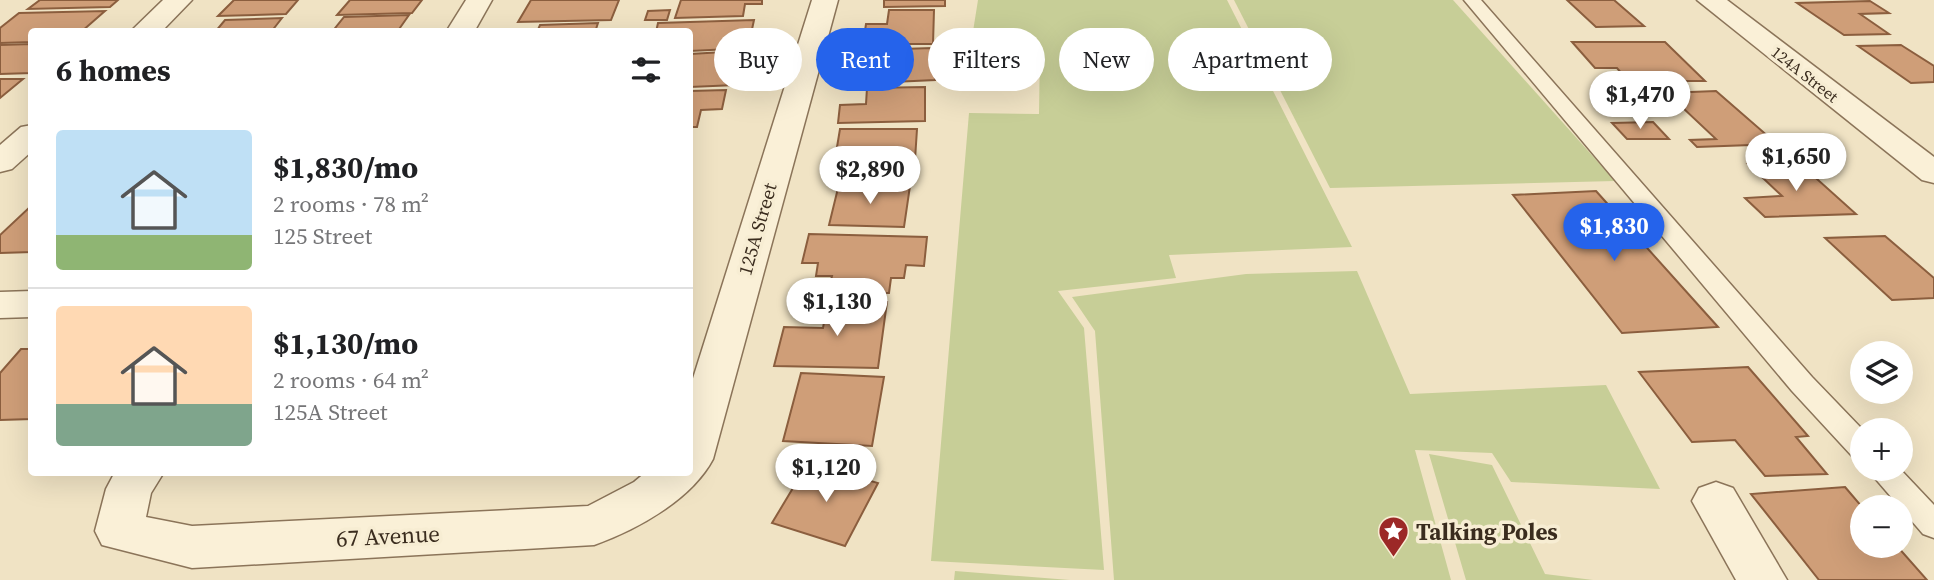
<!DOCTYPE html>
<html lang="en">
<head>
<meta charset="utf-8">
<style>
	:root { --surface:#fff; --page:#f6f6f6; --text:#202124; --muted:#757577; --line:#e0e0e0; --accent:#2563eb }
	body { margin:0; font-family:"Source Serif 4",serif; background:var(--page); color:var(--text); height:100vh; display:flex; flex-direction:column; font-size:26px; white-space:nowrap }
	* { box-sizing:border-box; margin:0 }
	p { font-size:23px; color:var(--muted) }
	.icon { flex:none; width:38px; height:38px; fill:none; stroke:currentColor; stroke-width:2; stroke-linecap:round; stroke-linejoin:round }
	.map { position:relative; flex:1; overflow:hidden }
	.side { position:absolute; left:28px; top:28px; width:665px; height:448px; display:flex; flex-direction:column; background:var(--surface); border-radius:7px; box-shadow:0 7px 28px #0002 }
	.side>* { flex:none }
	.guide { position:absolute; left:714px; top:28px; width:665px; height:63px; display:flex; gap:14px }
	.tools { position:absolute; left:1850px; top:341px; display:grid; gap:14px }
	.tools a { display:grid; place-items:center; width:63px; height:63px; border-radius:50%; background:var(--surface); box-shadow:0 7px 28px #0002; font-size:35px }
	.price { position:absolute; translate:-50% -60px; padding:0 16px; border-radius:24px; background:#fff; color:#222; font-size:23px; line-height:46px; filter:drop-shadow(0 2px 4px #0008) }
	.price::after { content:''; position:absolute; left:50%; top:42px; width:21px; height:16px; margin-left:-10px; background:inherit; clip-path:polygon(0 0,100% 0,50% 100%) }
	.price.current { background:var(--accent); color:#fff }
	ul { padding:0; list-style:none }
	li { display:flex; align-items:center; gap:21px; height:175px; padding:0 28px }
	li+li { border-top:2px solid var(--line) }
	li span { display:grid; place-items:center; flex:none; width:196px; height:140px; border-radius:7px; color:#555 }
	li>.icon { margin-inline-start:auto }
	span .icon { width:84px; height:84px; fill:#fffc; stroke-width:1 }
	li b { font-size:30px }
	h2 { display:flex; justify-content:space-between; align-items:center; height:84px; padding:0 28px; font-size:30px }
	.pill { padding:0 24px; border-radius:32px; background:var(--surface); box-shadow:0 7px 28px #0002; font-size:24px; line-height:63px }
	.pill.current { background:var(--accent); color:#fff }
	.map>svg:first-child { display:block }
	.green { fill:#c7ce97 }
	.building { fill:#cf9e78; stroke:#8b5e3e; stroke-width:2 }
	.lines { fill:none; stroke-linecap:round; stroke-linejoin:round }
	.service-casing { stroke:#8b7459; stroke-width:3 }
	.minor-casing { stroke:#8b7459; stroke-width:3 }
	.service { fill:#faf0d7; fill-rule:evenodd }
	.minor { fill:#faf0d7; fill-rule:evenodd }
	.labels { text-anchor:middle; dominant-baseline:central; stroke-width:7; stroke-linejoin:round; paint-order:stroke }
	.far-street-label { font-size:16px; fill:#3a2c1e; stroke:#f7edd3 }
	.street-label { font-size:19px; fill:#3a2c1e; stroke:#f7edd3 }
	.near-poi-label { font-size:23px; font-weight:bold; fill:#3a2c1e; stroke:#f7edd3; text-anchor:start }
	.near-street-label { font-size:23px; fill:#3a2c1e; stroke:#f7edd3 }
</style>
</head>
<body>
<div class="map">
<svg width="1934" height="580" viewBox="0 0 1934 580">
	<rect width="100%" height="100%" fill="#f0e3c4"/>
	<!-- green -->
	<g class="green">
		<path d="M 978,0 L 1227,0 L 1352,247 L 1169,255 L 1176,278 L 1058,291 L 1084,328 L 1104,570 L 931,561 L 969,113 L 1039,114 L 1040,46 L 971,44 Z"/>
		<path d="M 1234,0 L 1453,0 L 1615,181 L 1330,188 Z"/>
		<path d="M 1357,271 L 1410,394 L 1606,385 L 1660,489 L 1511,482 L 1492,453 L 1415,450 L 1451,580 L 1114,580 L 1095,331 L 1072,297 L 1246,274 Z"/>
		<path d="M 1429,454 L 1492,465 L 1545,574 L 1593,580 L 1466,580 Z"/>
		<path d="M 955,571 L 1070,580 L 954,580 Z"/>
	</g>
	<!-- building -->
	<g class="building">
		<path d="M 40,0 L 118,0 L 110,7 L 28,9 Z"/>
		<path d="M 234,0 L 298,0 L 286,14 L 218,16 Z"/>
		<path d="M 350,0 L 422,0 L 412,13 L 337,15 Z"/>
		<path d="M 531,0 L 619,0 L 611,20 L 518,22 Z"/>
		<path d="M 681,0 L 762,0 L 762,4 L 745,4 L 743,16 L 675,18 Z"/>
		<path d="M 884,0 L 945,0 L 945,6 L 884,7 Z"/>
		<path d="M 1567,0 L 1614,0 L 1644,26 L 1596,27 Z"/>
		<path d="M 1870,1 L 1889,13 L 1860,14 L 1889,34 L 1844,35 L 1797,3 Z"/>
		<path d="M 670,10 L 667,20 L 645,20 L 648,11 Z"/>
		<path d="M 889,10 L 934,10 L 933,44 L 863,44 L 866,24 L 887,24 Z"/>
		<path d="M 105,11 L 81,32 L 32,32 L 32,42 L 0,43 L 0,28 L 19,13 Z"/>
		<path d="M 409,15 L 397,32 L 332,32 L 344,17 Z"/>
		<path d="M 282,18 L 271,32 L 215,32 L 225,20 Z"/>
		<path d="M 754,20 L 751,34 L 734,35 L 731,49 L 690,51 L 690,32 L 656,32 L 658,23 Z"/>
		<path d="M 598,23 L 595,32 L 537,32 L 540,25 Z"/>
		<path d="M 1572,42 L 1665,42 L 1705,81 L 1628,81 L 1617,68 L 1595,68 Z"/>
		<path d="M 32,44 L 32,73 L 0,74 L 0,45 Z"/>
		<path d="M 1901,45 L 1934,66 L 1934,82 L 1911,83 L 1858,46 Z"/>
		<path d="M 932,48 L 935,80 L 871,83 L 871,50 Z"/>
		<path d="M 724,52 L 721,67 L 740,66 L 736,85 L 690,87 L 690,54 Z"/>
		<path d="M 0,79 L 23,79 L 0,98 Z"/>
		<path d="M 925,87 L 925,121 L 838,123 L 840,105 L 866,104 L 867,88 Z"/>
		<path d="M 726,90 L 722,109 L 701,110 L 697,127 L 690,127 L 690,91 Z"/>
		<path d="M 1716,91 L 1777,144 L 1697,147 L 1690,140 L 1716,139 L 1667,93 Z"/>
		<path d="M 1653,122 L 1669,139 L 1627,139 L 1612,123 Z"/>
		<path d="M 840,129 L 917,129 L 914,175 L 850,175 L 853,153 L 836,153 Z"/>
		<path d="M 1798,162 L 1856,214 L 1765,217 L 1745,198 L 1782,196 L 1748,164 Z"/>
		<path d="M 839,184 L 910,186 L 904,227 L 829,225 Z"/>
		<path d="M 1596,191 L 1718,327 L 1622,333 L 1513,195 Z"/>
		<path d="M 32,205 L 32,252 L 0,253 L 0,235 Z"/>
		<path d="M 809,234 L 927,237 L 924,266 L 906,265 L 904,278 L 891,278 L 889,293 L 828,292 L 832,276 L 816,276 L 818,263 L 802,263 Z"/>
		<path d="M 1885,236 L 1934,278 L 1934,298 L 1892,300 L 1825,238 Z"/>
		<path d="M 828,300 L 887,302 L 878,368 L 774,366 L 784,327 L 823,328 Z"/>
		<path d="M 21,349 L 32,349 L 32,419 L 0,420 L 0,373 Z"/>
		<path d="M 1748,367 L 1808,436 L 1796,437 L 1827,474 L 1765,476 L 1735,440 L 1692,442 L 1639,372 Z"/>
		<path d="M 801,373 L 884,377 L 872,446 L 783,441 Z"/>
		<path d="M 808,463 L 878,483 L 845,546 L 772,523 Z"/>
		<path d="M 1845,487 L 1863,508 L 1862,546 L 1897,546 L 1927,580 L 1819,580 L 1751,494 Z"/>
	</g>
	<g class="lines">
		<defs>
			<g id="service">
				<path d="M 1464,0 L 1481,0 L 1812,377 L 1863,430 L 1862,459 L 1852,456 L 1792,391 Z"/>
				<path d="M 1867,469 L 1900,469 L 1934,505 L 1934,538 L 1923,534 Z"/>
			</g>
			<g id="minor">
				<path d="M 163,0 L 192,0 L 161,32 L 130,32 Z"/>
				<path d="M 466,0 L 492,0 L 474,32 L 446,32 Z"/>
				<path d="M 812,0 L 838,0 L 713,459 C 692,499 637,530 594,545 L 192,568 L 102,545 L 95,531 L 106,489 L 115,472 L 164,472 L 151,493 L 146,517 L 192,526 L 588,506 L 634,482 L 646,472 L 690,472 L 690,388 Z"/>
				<path d="M 1697,0 L 1727,0 L 1934,157 L 1934,183 L 1922,180 Z"/>
				<path d="M 32,125 L 32,151 L 12,169 L 0,172 L 0,145 L 21,127 Z"/>
				<path d="M 32,291 L 32,317 L 0,318 L 0,292 Z"/>
				<path d="M 1716,482 L 1733,488 L 1787,580 L 1736,580 L 1692,501 L 1699,488 Z"/>
			</g>
		</defs>
		<!-- service casing -->
		<use href="#service" class="service-casing"/>
		<!-- minor casing -->
		<use href="#minor" class="minor-casing"/>
		<!-- service -->
		<use href="#service" class="service"/>
		<!-- minor -->
		<use href="#minor" class="minor"/>
	</g>
	<!-- icons -->
	<defs>
		<symbol id="sight-pin" viewBox="-11 -11 22 30"><path d="M0 17L-7.5 6A9.5 9.5 0 1 1 7.5 6Z" fill="#9c2827" stroke="#f7edd3"/><path d="M0-6L1.8-2.2L6-1.7L2.9 1.2L3.7 5.4L0 3.3L-3.7 5.4L-2.9 1.2L-6-1.7L-1.8-2.2Z" fill="#fff"/></symbol>
	</defs>
	<g fill-rule="evenodd">
		<use href="#sight-pin" x="1376" y="514" width="35" height="47"/>
	</g>
	<g class="labels">
		<!-- far-street labels -->
		<g class="far-street-label">
			<text transform="translate(1805 74) rotate(38)">124A Street</text>
		</g>
		<!-- street labels -->
		<g class="street-label">
			<text transform="translate(757 229) rotate(-74)">125A Street</text>
		</g>
		<!-- near-poi labels -->
		<g class="near-poi-label">
			<text x="1416" y="532">Talking Poles</text>
		</g>
		<!-- near-street labels -->
		<g class="near-street-label">
			<text transform="translate(388 536) rotate(-3)">67 Avenue</text>
		</g>
	</g>
</svg>
<div class="tools">
<a><svg class="icon" aria-label="layers" viewBox="0 0 24 24"><path d="M12 4l9 5-9 5-9-5zM3 14l9 5 9-5"/></svg></a>
<a>+</a>
<a>−</a>
</div>
<b class="price" style="left:1640px;top:131px">$1,470</b>
<b class="price" style="left:1796px;top:193px">$1,650</b>
<b class="price" style="left:870px;top:206px">$2,890</b>
<b class="price current" style="left:1614px;top:263px">$1,830</b>
<b class="price" style="left:837px;top:338px">$1,130</b>
<b class="price" style="left:826px;top:504px">$1,120</b>
<div class="guide">
<a class="pill">Buy</a>
<a class="pill current">Rent</a>
<a class="pill">Filters</a>
<a class="pill">New</a>
<a class="pill">Apartment</a>
</div>
<section class="side">
<h2>6 homes<svg class="icon" aria-label="filters" viewBox="0 0 24 24"><path d="M4 7h16M4 17h16"/><circle cx="9" cy="7" r="2"/><circle cx="15" cy="17" r="2"/></svg></h2>
<ul>
<li><span style="background:linear-gradient(#bfe0f5 75%,#8fb573 0)"><svg class="icon" aria-label="home" viewBox="0 0 24 24"><path d="M3 11l9-7 9 7M6 9v11h12V9"/></svg></span><div><b>$1,830/mo</b><p>2 rooms · 78 m²</p><p>125 Street</p></div></li>
<li><span style="background:linear-gradient(#ffd9b3 70%,#7fa58c 0)"><svg class="icon" aria-label="home" viewBox="0 0 24 24"><path d="M3 11l9-7 9 7M6 9v11h12V9"/></svg></span><div><b>$1,130/mo</b><p>2 rooms · 64 m²</p><p>125A Street</p></div></li>
</ul>
</section>
</div>
</body>
</html>
